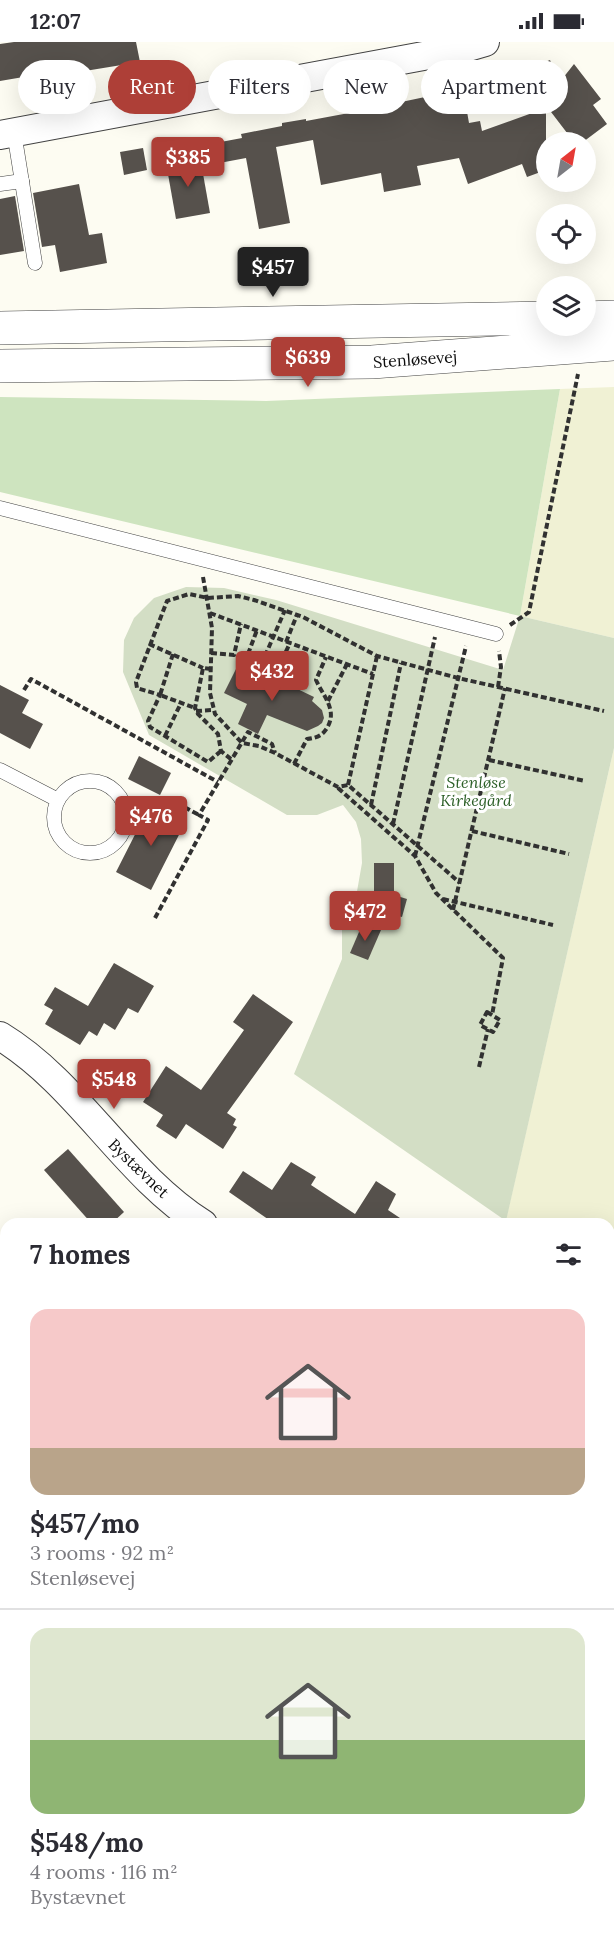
<!DOCTYPE html>
<html lang="en">
<head>
<meta charset="utf-8">
<style>
	:root { --surface:#fff; --page:#f7f7f7; --text:#2b2b33; --muted:#7c7c81; --line:#e1e1e2; --accent:#ae3f37 }
	body { margin:0; font-family:Lora,serif; background:var(--page); color:var(--text); height:100vh; display:flex; flex-direction:column; font-size:22px; white-space:nowrap }
	* { box-sizing:border-box; margin:0 }
	p { font-size:20px; color:var(--muted) }
	.icon { flex:none; width:33px; height:33px; fill:none; stroke:currentColor; stroke-width:2; stroke-linecap:round; stroke-linejoin:round }
	.map { position:relative; flex:1; overflow:hidden }
	.details { position:absolute; left:0px; top:1176px; width:615px; height:722px; display:flex; flex-direction:column; background:var(--surface); border-radius:18px 18px 0 0; box-shadow:0 6px 24px #0002 }
	.details>* { flex:none }
	.top-card { position:absolute; left:18px; top:18px; width:579px; height:54px; display:flex; gap:12px }
	.needle { width:39px; rotate:31deg }
	.tools { position:absolute; left:536px; top:90px; display:grid; gap:12px }
	.tools a { display:grid; place-items:center; width:60px; height:60px; border-radius:50%; background:var(--surface); box-shadow:0 6px 24px #0002; font-size:30px }
	.price { position:absolute; translate:-50% -51px; padding:0 14px; border-radius:6px; background:var(--accent); color:#fff; font-size:20px; line-height:39px; filter:drop-shadow(0 2px 3px #0008) }
	.price::after { content:''; position:absolute; left:50%; top:36px; width:18px; height:14px; margin-left:-9px; background:inherit; clip-path:polygon(0 0,100% 0,50% 100%) }
	.price.on { background:#222; color:#fff }
	ul { padding:0; list-style:none }
	li { display:grid; align-content:center; gap:12px; height:318px; padding:0 30px }
	li+li { border-top:2px solid var(--line) }
	li span { display:grid; place-items:center; height:186px; border-radius:18px; color:#555 }
	li>.icon { margin-inline-start:auto }
	span .icon { width:108px; height:108px; fill:#fffc; stroke-width:1 }
	li b { font-size:26px }
	h2 { display:flex; justify-content:space-between; align-items:center; height:72px; padding:0 30px; font-size:26px }
	.tag { padding:0 21px; border-radius:27px; background:var(--surface); box-shadow:0 6px 24px #0002; font-size:21px; line-height:54px }
	.tag.on { background:var(--accent); color:#fff }
	.status { display:flex; justify-content:space-between; align-items:center; height:42px; padding:0 30px; background:var(--surface); direction:ltr }
	.status svg { height:16px; fill:currentColor }
	.map>svg:first-child { display:block }
	.farmland { fill:#f0f1d4 }
	.green { fill:#cee4bf }
	.cemetery { fill:#d3dec5 }
	.building { fill:#56514c }
	.lines { fill:none; stroke-linecap:round; stroke-linejoin:round }
	.service-casing { stroke:#424242; stroke-width:15 }
	.minor-casing { stroke:#424242; stroke-width:30 }
	.tertiary-casing { stroke:#424242; stroke-width:34 }
	.path { stroke:#313131; stroke-width:4; stroke-dasharray:6 3; stroke-linecap:butt }
	.service { stroke:#fff; stroke-width:14 }
	.minor { stroke:#fff; stroke-width:28 }
	.tertiary { stroke:#fff; stroke-width:33 }
	.labels { text-anchor:middle; dominant-baseline:central; stroke-width:6; stroke-linejoin:round; paint-order:stroke }
	.street-label { font-size:16px; fill:#0f0f0f; stroke:#fff }
	.park-label { font-size:16px; font-style:italic; fill:#2c5f27; stroke:#fff }
</style>
</head>
<body>
<div class="status"><b>12:07</b><svg viewBox="0 0 49 12"><path d="M0 12V9h3v3zM5 12V6h3v6zM10 12V3h3v9zM15 12V0h3v12zM26 1h20v11H26zM47 4h2v5h-2z"/></svg></div>
<div class="map">
<svg width="614" height="1897" viewBox="0 0 614 1897">
	<rect width="100%" height="100%" fill="#fdfcf2"/>
	<!-- farmland -->
	<g class="farmland">
		<path d="M 614,345 L 614,596 L 520,574 L 560,347 Z"/>
		<path d="M 614,706 L 614,1262 L 609,1259 L 609,1182 L 505,1182 Z"/>
		<path d="M 614,1731 L 614,1897 L 477,1897 L 482,1892 L 609,1892 L 609,1737 Z"/>
		<path d="M 0,1875 L 6,1876 L 6,1892 L 63,1892 L 84,1897 L 0,1897 Z"/>
	</g>
	<!-- green -->
	<path class="green" d="M 560,347 L 520,574 L 0,450 L 0,355 L 266,359 Z"/>
	<!-- cemetery -->
	<path class="cemetery" d="M 186,545 L 224,546 L 276,558 L 503,628 L 520,574 L 614,596 L 614,706 L 506,1179 L 294,1032 L 342,917 L 342,884 L 356,855 L 362,821 L 361,797 L 356,780 L 343,763 L 317,773 L 287,773 L 149,693 L 123,630 L 124,598 L 134,576 L 154,556 Z"/>
	<!-- building -->
	<g class="building">
		<path d="M 14,0 L 136,0 L 140,20 L 42,36 L 41,32 L 0,39 L 0,2 Z"/>
		<path d="M 550,18 L 559,41 L 574,22 L 601,57 L 593,63 L 607,82 L 583,100 L 574,100 L 538,53 L 528,27 Z"/>
		<path d="M 463,47 L 469,81 L 480,79 L 482,89 L 546,66 L 546,128 L 527,135 L 522,122 L 468,142 L 459,116 L 417,124 L 421,143 L 384,150 L 381,131 L 321,143 L 313,98 L 276,105 L 290,181 L 259,187 L 246,116 L 214,122 L 210,102 L 242,96 L 241,92 L 282,84 L 282,81 L 306,77 L 306,79 L 349,71 Z"/>
		<path d="M 143,106 L 147,128 L 124,133 L 120,110 Z"/>
		<path d="M 200,115 L 210,171 L 176,177 L 166,121 Z"/>
		<path d="M 79,142 L 89,193 L 102,191 L 107,221 L 60,230 L 55,203 L 42,205 L 33,151 Z"/>
		<path d="M 15,154 L 24,209 L 0,213 L 0,157 Z"/>
		<path d="M 237,625 L 253,633 L 256,627 L 314,655 L 312,659 L 322,668 L 324,676 L 322,681 L 318,684 L 307,689 L 267,673 L 258,692 L 238,682 L 247,662 L 224,651 Z"/>
		<path d="M 0,643 L 29,658 L 22,671 L 43,682 L 30,707 L 0,691 Z"/>
		<path d="M 139,714 L 171,731 L 160,753 L 128,737 Z"/>
		<path d="M 150,763 L 177,775 L 177,777 L 185,781 L 151,848 L 116,830 Z"/>
		<path d="M 374,821 L 394,821 L 394,853 L 407,857 L 402,875 L 374,868 Z"/>
		<path d="M 362,883 L 381,888 L 368,918 L 350,911 Z"/>
		<path d="M 114,921 L 154,944 L 138,971 L 128,966 L 115,988 L 104,981 L 97,994 L 89,989 L 80,1003 L 45,982 L 53,968 L 44,963 L 55,945 L 88,964 Z"/>
		<path d="M 253,952 L 293,980 L 227,1071 L 236,1077 L 233,1083 L 237,1085 L 223,1107 L 186,1082 L 176,1097 L 156,1084 L 163,1073 L 143,1060 L 166,1024 L 201,1048 L 244,988 L 233,980 Z"/>
		<path d="M 68,1107 L 124,1170 L 111,1182 L 92,1182 L 44,1128 Z"/>
		<path d="M 291,1120 L 316,1135 L 311,1143 L 355,1172 L 376,1139 L 396,1152 L 388,1168 L 409,1182 L 275,1182 L 229,1150 L 243,1129 L 272,1148 Z"/>
	</g>
	<g class="lines">
		<defs>
			<g id="service">
				<path d="M 14,90 L 35,221"/>
				<path d="M 0,142 L 22,139"/>
				<path d="M 0,466 L 496,592"/>
				<path d="M 0,728 L 58,758"/>
				<circle cx="90" cy="775" r="36"/>
			</g>
			<g id="minor">
				<path d="M 0,93 L 461,7 L 485,0"/>
				<path d="M 0,994 C 79,1042 124,1132 203,1182"/>
				<path d="M 609,1442 L 614,1445"/>
				<path d="M 609,1471 L 614,1466"/>
				<path d="M 0,1853 L 6,1855"/>
				<path d="M 146,1892 L 166,1897"/>
				<path d="M 277,1897 L 280,1892"/>
			</g>
			<g id="tertiary">
				<path d="M 585,276 L 614,275"/>
				<path d="M 0,286 L 546,276"/>
				<path d="M 0,324 L 372,320 L 614,302"/>
			</g>
		</defs>
		<!-- service casing -->
		<use href="#service" class="service-casing"/>
		<!-- minor casing -->
		<use href="#minor" class="minor-casing"/>
		<!-- tertiary casing -->
		<use href="#tertiary" class="tertiary-casing"/>
		<!-- path -->
		<g class="path">
			<path d="M 203,535 L 212,586 L 210,651 L 215,672 L 242,701 L 259,704 L 275,711 L 338,745 L 348,743 L 460,841"/>
			<path d="M 210,571 L 373,632"/>
			<path d="M 510,583 L 529,570 L 578,332"/>
			<path d="M 286,600 L 297,573"/>
			<path d="M 149,602 L 203,626"/>
			<path d="M 211,611 L 234,613 L 241,582"/>
			<path d="M 173,612 L 160,653 L 195,666"/>
			<path d="M 248,612 L 257,588"/>
			<path d="M 265,614 L 285,568"/>
			<path d="M 282,618 L 290,601"/>
			<path d="M 297,625 L 305,607"/>
			<path d="M 211,627 L 203,626 L 195,666 L 198,672 L 218,692 L 221,709 L 232,718"/>
			<path d="M 498,645 L 501,625 L 499,609"/>
			<path d="M 24,648 L 31,637 L 218,740"/>
			<path d="M 328,659 L 347,622"/>
			<path d="M 196,669 L 213,668"/>
			<path d="M 165,694 L 181,661"/>
			<path d="M 221,709 L 208,720 L 150,685 L 148,679 L 160,653 L 137,646 L 136,640 L 167,559 L 189,552 L 208,556 L 238,554 L 254,558 L 303,575 L 377,614 L 458,636 L 604,669"/>
			<path d="M 489,718 L 585,739"/>
			<path d="M 294,722 L 307,697 C 316,696 322,694 327,686 C 338,668 323,654 316,638 L 326,615"/>
			<path d="M 348,743 L 377,614"/>
			<path d="M 338,746 L 415,814 L 436,851 L 503,916 L 492,973"/>
			<path d="M 371,763 L 401,621"/>
			<path d="M 126,768 L 150,756 L 175,760 L 199,773"/>
			<path d="M 393,782 L 435,595"/>
			<path d="M 472,789 L 569,812"/>
			<path d="M 415,814 L 466,604"/>
			<path d="M 443,857 L 553,883"/>
			<path d="M 453,868 L 505,646"/>
			<path d="M 155,876 L 208,778 L 199,773 L 248,690 L 272,702 L 275,711"/>
			<path d="M 487,970 L 500,978 L 493,990 L 480,983 Z"/>
			<path d="M 479,1025 L 488,987"/>
		</g>
		<!-- service -->
		<use href="#service" class="service"/>
		<!-- minor -->
		<use href="#minor" class="minor"/>
		<!-- tertiary -->
		<use href="#tertiary" class="tertiary"/>
	</g>
	<g class="labels">
		<!-- street labels -->
		<g class="street-label">
			<text transform="translate(415 317) rotate(-4)">Stenløsevej</text>
			<text transform="translate(139 1126) rotate(44)">Bystævnet</text>
		</g>
		<!-- park labels -->
		<g class="park-label">
			<text x="476" y="740">Stenløse<tspan x="476" dy="18">Kirkegård</tspan></text>
		</g>
	</g>
</svg>
<div class="tools">
<a><svg class="needle" viewBox="-14 -14 28 28"><path d="M0-13l5 13h-10z" fill="#e53935"/><path d="M0 13l5-13h-10z" fill="#7c7c81"/></svg></a>
<a><svg class="icon" aria-label="locate" viewBox="0 0 24 24"><circle cx="12" cy="12" r="6"/><path d="M12 2v4M12 18v4M2 12h4M18 12h4"/></svg></a>
<a><svg class="icon" aria-label="layers" viewBox="0 0 24 24"><path d="M12 4l9 5-9 5-9-5zM3 14l9 5 9-5"/></svg></a>
</div>
<b class="price" style="left:188px;top:146px">$385</b>
<b class="price on" style="left:273px;top:256px">$457</b>
<b class="price" style="left:308px;top:346px">$639</b>
<b class="price" style="left:272px;top:660px">$432</b>
<b class="price" style="left:151px;top:805px">$476</b>
<b class="price" style="left:365px;top:900px">$472</b>
<b class="price" style="left:114px;top:1068px">$548</b>
<div class="top-card">
<a class="tag">Buy</a>
<a class="tag on">Rent</a>
<a class="tag">Filters</a>
<a class="tag">New</a>
<a class="tag">Apartment</a>
</div>
<section class="details">
<h2>7 homes<svg class="icon" aria-label="filters" viewBox="0 0 24 24"><path d="M4 7h16M4 17h16"/><circle cx="9" cy="7" r="2"/><circle cx="15" cy="17" r="2"/></svg></h2>
<ul>
<li><span style="background:linear-gradient(#f6c9c9 75%,#b9a48a 0)"><svg class="icon" aria-label="home" viewBox="0 0 24 24"><path d="M3 11l9-7 9 7M6 9v11h12V9"/></svg></span><div><b>$457/mo</b><p>3 rooms · 92 m²</p><p>Stenløsevej</p></div></li>
<li><span style="background:linear-gradient(#dfe7d0 60%,#8fb573 0)"><svg class="icon" aria-label="home" viewBox="0 0 24 24"><path d="M3 11l9-7 9 7M6 9v11h12V9"/></svg></span><div><b>$548/mo</b><p>4 rooms · 116 m²</p><p>Bystævnet</p></div></li>
</ul>
</section>
</div>
</body>
</html>
